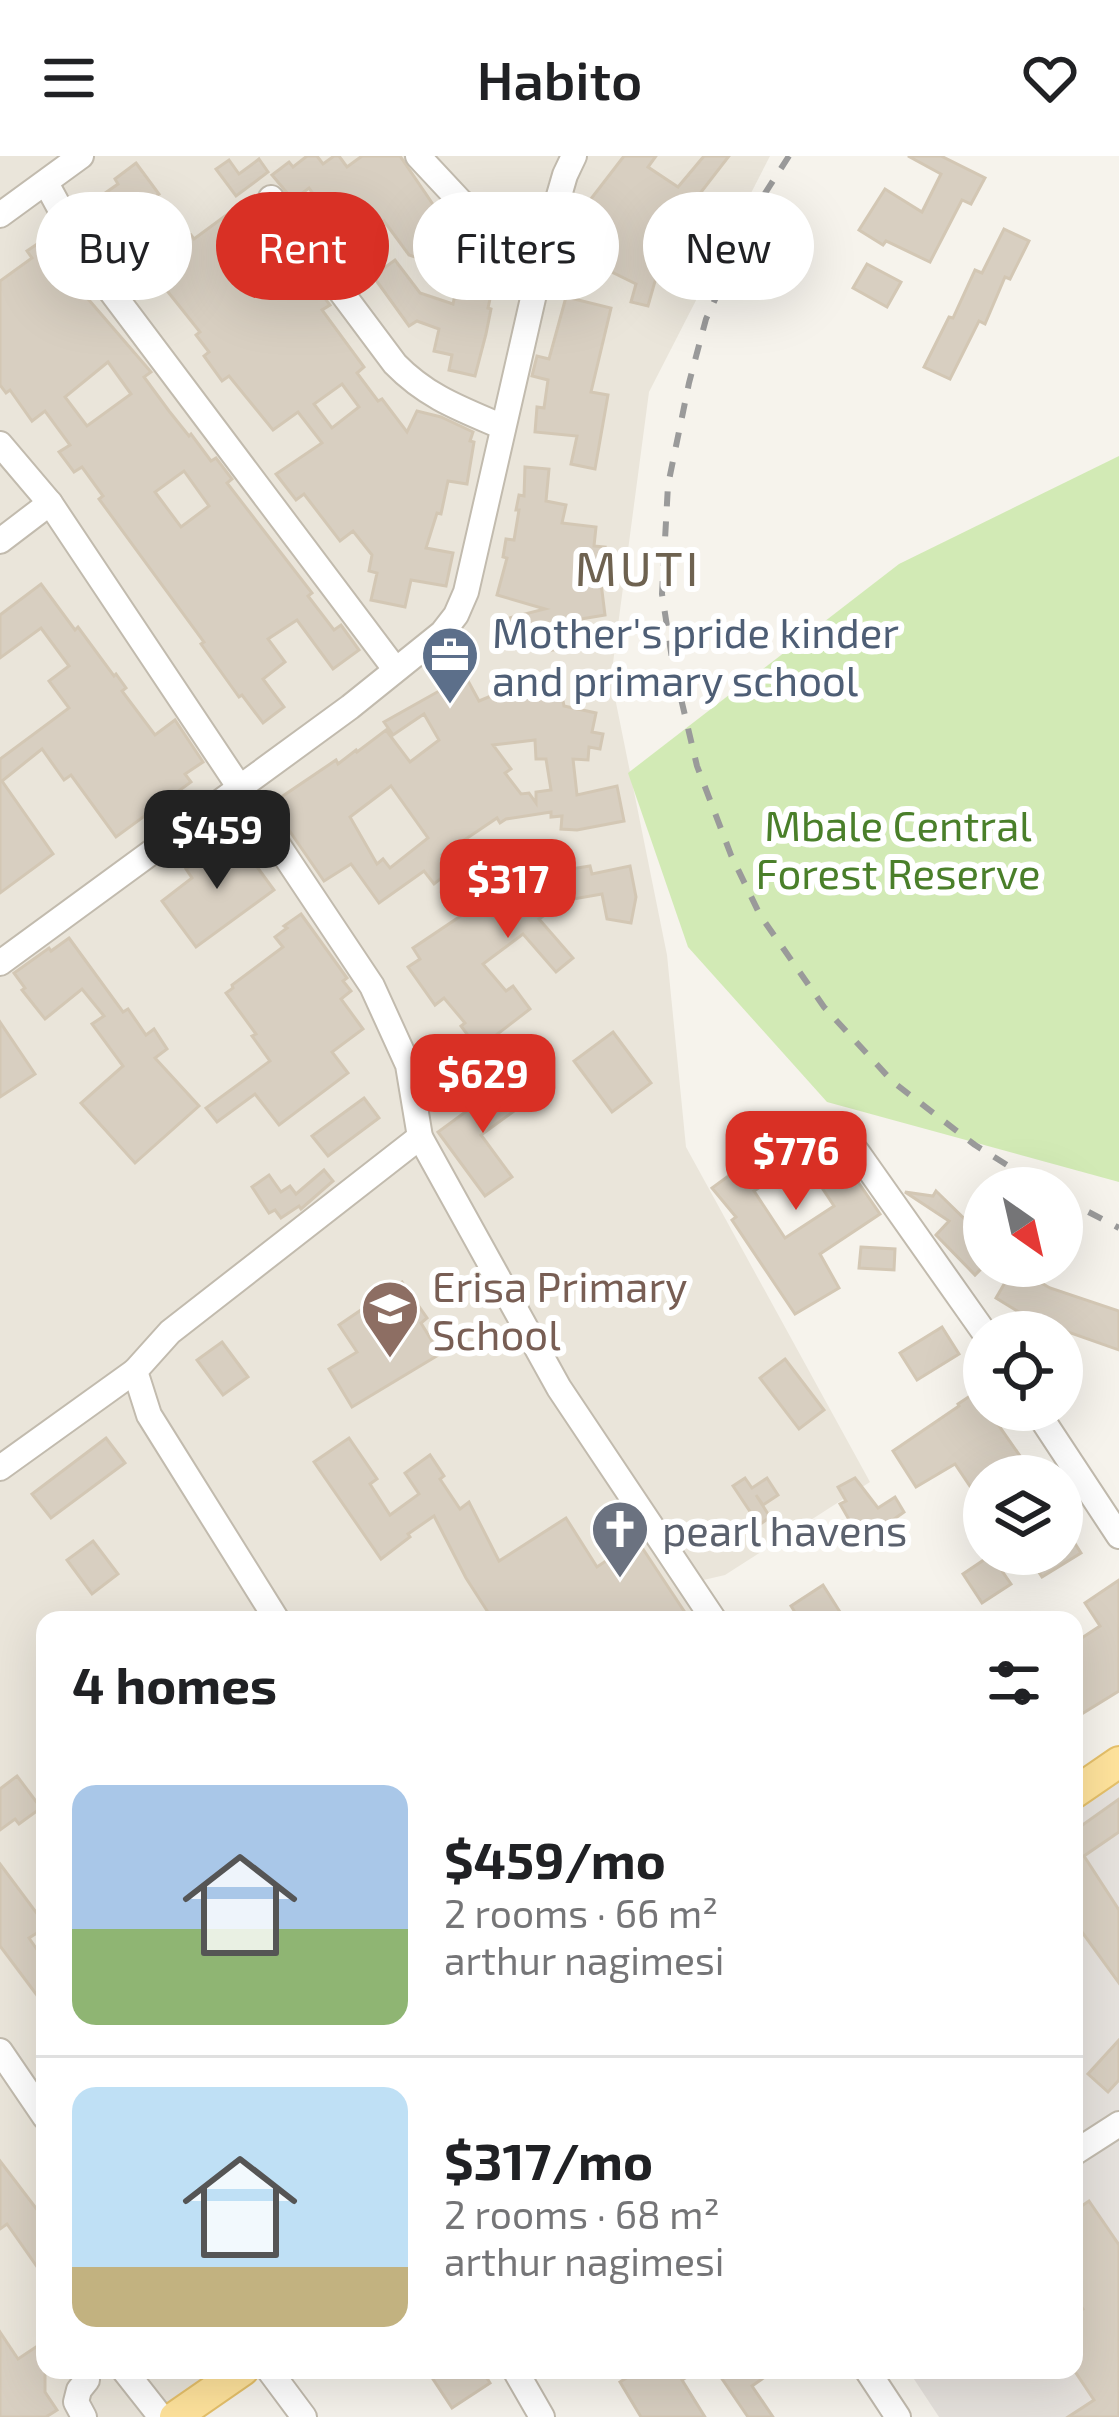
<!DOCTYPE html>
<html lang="en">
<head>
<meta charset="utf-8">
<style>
	:root { --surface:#fff; --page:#f2f2f2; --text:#202124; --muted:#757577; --line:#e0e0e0; --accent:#d93025 }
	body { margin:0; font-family:"Exo 2",sans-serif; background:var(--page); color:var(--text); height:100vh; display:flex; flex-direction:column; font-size:45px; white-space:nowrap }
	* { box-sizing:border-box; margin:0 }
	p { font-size:39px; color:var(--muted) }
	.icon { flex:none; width:66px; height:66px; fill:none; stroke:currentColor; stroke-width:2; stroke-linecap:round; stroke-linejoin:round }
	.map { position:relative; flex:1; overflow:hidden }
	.sheet { position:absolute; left:36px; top:1455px; width:1047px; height:768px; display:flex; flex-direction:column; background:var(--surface); border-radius:24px; box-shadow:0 12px 48px #0002 }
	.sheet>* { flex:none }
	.top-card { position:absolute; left:36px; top:36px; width:1047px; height:108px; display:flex; gap:24px }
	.needle { width:78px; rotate:146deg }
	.fabs { position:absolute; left:963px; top:1011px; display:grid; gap:24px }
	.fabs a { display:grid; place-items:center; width:120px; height:120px; border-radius:50%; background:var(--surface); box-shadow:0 12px 48px #0002; font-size:60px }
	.price { position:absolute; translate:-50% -102px; padding:0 27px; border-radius:24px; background:var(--accent); color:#fff; font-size:39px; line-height:78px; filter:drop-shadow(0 3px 6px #0008) }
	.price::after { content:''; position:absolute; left:50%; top:72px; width:36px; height:27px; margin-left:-18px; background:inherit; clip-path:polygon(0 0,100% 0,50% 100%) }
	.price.selected { background:#222; color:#fff }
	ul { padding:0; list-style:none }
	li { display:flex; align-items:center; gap:36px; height:300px; padding:0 36px }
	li+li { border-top:3px solid var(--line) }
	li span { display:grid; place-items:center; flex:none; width:336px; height:240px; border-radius:24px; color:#555 }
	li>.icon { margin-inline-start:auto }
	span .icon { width:144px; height:144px; fill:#fffc; stroke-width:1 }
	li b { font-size:51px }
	h2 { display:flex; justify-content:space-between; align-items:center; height:144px; padding:0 36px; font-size:51px }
	.pill { padding:0 42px; border-radius:54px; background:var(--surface); box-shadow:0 12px 48px #0002; font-size:42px; line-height:108px }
	.pill.selected { background:var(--accent); color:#fff }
	header { display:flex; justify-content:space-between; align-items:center; height:156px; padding:0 36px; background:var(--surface); font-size:54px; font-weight:600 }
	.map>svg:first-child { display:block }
	.residential { fill:#eae5da }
	.industrial { fill:#e6e2dd }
	.green { fill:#d2eab5 }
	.building { fill:#d8cfc1; stroke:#d3c7b4; stroke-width:3; fill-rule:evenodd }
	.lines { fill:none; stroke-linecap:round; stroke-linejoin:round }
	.minor-casing { stroke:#c2bbae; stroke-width:28 }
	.major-casing { stroke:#e6c16a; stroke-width:34 }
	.minor { stroke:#fff; stroke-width:24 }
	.major { stroke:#ffe39c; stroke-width:30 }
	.rail { stroke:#9a9a9a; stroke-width:6; stroke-dasharray:15 15; stroke-linecap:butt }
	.labels { text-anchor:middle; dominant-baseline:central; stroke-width:12; stroke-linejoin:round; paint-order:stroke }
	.service-label { font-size:42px; fill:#4e5e75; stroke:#fff; text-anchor:start }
	.park-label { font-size:42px; fill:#4a7f2a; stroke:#fff }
	.education-label { font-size:42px; fill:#785e54; stroke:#fff; text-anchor:start }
	.worship-label { font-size:42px; fill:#5b616d; stroke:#fff; text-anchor:start }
	.quarter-label { font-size:48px; letter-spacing:3px; fill:#6e6250; stroke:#fff }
</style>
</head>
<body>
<header><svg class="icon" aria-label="menu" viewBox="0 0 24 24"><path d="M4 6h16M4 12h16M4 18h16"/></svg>Habito<svg class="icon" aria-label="heart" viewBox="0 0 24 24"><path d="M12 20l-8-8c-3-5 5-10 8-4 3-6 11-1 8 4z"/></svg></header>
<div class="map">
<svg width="1119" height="2261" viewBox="0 0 1119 2261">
	<rect width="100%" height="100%" fill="#f6f3ec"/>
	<!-- residential -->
	<path class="residential" d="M 0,0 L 770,0 L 649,236 L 611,522 L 667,799 L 686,991 L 870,1326 L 725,1419 L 682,1429 L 705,1464 L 45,1464 L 45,2214 L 249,2214 L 180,2261 L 0,2261 Z"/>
	<!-- industrial -->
	<path class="industrial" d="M 1119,1615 L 1119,2261 L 939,2261 L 908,2214 L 1074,2214 L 1074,1646 Z"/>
	<!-- green -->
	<path class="green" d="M 1119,300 L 1119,1026 L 827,946 L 688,791 L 628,617 L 899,408 Z"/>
	<!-- building -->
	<g class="building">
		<path d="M 307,0 L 317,0 L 323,8 L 334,0 L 339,0 L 347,11 L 362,0 L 400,0 L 443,63 L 501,85 L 496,103 L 499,103 L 488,152 L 491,153 L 486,178 L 475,220 L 449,214 L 452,199 L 434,195 L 439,173 L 417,165 L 409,170 L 373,120 L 395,104 L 420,137 L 453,148 L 460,116 L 409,99 L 384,65 L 346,93 L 328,69 L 333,65 L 309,32 L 293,44 L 272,19 L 289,6 L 293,11 Z"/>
		<path d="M 624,0 L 656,0 L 648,11 L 678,31 L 704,0 L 729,0 L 681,62 L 691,66 L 678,96 L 665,90 L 648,150 L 631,146 L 636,128 L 563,92 L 580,57 Z"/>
		<path d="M 908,0 L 941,0 L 985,22 L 971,48 L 962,44 L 930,106 L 886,85 L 883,89 L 859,74 L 885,33 L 922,56 L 941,18 Z"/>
		<path d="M 259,3 L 268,16 L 236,40 L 216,13 L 229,4 L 239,18 Z"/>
		<path d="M 136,7 L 159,38 L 102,75 L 85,51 L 118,28 L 115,23 Z"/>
		<path d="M 251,41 L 266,63 L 264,65 L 287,98 L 290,96 L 330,149 L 322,154 L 364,211 L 357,217 L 378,245 L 382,243 L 407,276 L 417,255 L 441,261 L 473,276 L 470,285 L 474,286 L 467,328 L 448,325 L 441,358 L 437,357 L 426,392 L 453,397 L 446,430 L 411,424 L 405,451 L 371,444 L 377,417 L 369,415 L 372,399 L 353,375 L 340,385 L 304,338 L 296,344 L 276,318 L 322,287 L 298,256 L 273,274 L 229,220 L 222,225 L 204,200 L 209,196 L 196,179 L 200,176 L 149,112 L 181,91 L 179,89 L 191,79 L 194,83 ZM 342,228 L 359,251 L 332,272 L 314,248 Z"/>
		<path d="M 1004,73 L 1029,85 L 1010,123 L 1005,121 L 985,168 L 979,165 L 950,223 L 924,211 L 949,161 L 953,162 L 975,114 L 982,117 Z"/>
		<path d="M 52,78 L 77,117 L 70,122 L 151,216 L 144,221 L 169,255 L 189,280 L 191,278 L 211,305 L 216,302 L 232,323 L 227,327 L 312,437 L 308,440 L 334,474 L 341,469 L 359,494 L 333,513 L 297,464 L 268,483 L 285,506 L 263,523 L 284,551 L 263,567 L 242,539 L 239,541 L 201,488 L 204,486 L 99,343 L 103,340 L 82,311 L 74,316 L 59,296 L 70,289 L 45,255 L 32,265 L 10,234 L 6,237 L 0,229 L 0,125 L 32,102 L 27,95 ZM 108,206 L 131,238 L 87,270 L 65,241 ZM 184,315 L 209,350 L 181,371 L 155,336 Z"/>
		<path d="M 867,108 L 901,126 L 887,151 L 853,132 Z"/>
		<path d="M 566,141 L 611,152 L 591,236 L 608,239 L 595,313 L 571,308 L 577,280 L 535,276 L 537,251 L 544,252 L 548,224 L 532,220 L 537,200 L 549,203 Z"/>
		<path d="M 525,311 L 549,313 L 546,345 L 566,349 L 562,367 L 596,371 L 594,390 L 605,391 L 600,419 L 605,459 L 581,463 L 582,493 L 552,494 L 552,476 L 511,486 L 505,463 L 545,453 L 497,439 L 507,402 L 503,401 L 506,383 L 514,384 L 519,354 L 516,354 L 519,339 L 524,340 Z"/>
		<path d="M 41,428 L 75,474 L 78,471 L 114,520 L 116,518 L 126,532 L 122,535 L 155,579 L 175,564 L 203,606 L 185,618 L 191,626 L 116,681 L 71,619 L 64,624 L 42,593 L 2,625 L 53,698 L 0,737 L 0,603 L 69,552 L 49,525 L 69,510 L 41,472 L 0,502 L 0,459 Z"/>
		<path d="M 461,512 L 479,545 L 513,531 L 518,542 L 561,534 L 564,550 L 596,557 L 592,576 L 603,578 L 600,593 L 589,591 L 588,604 L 573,603 L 577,639 L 617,630 L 624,665 L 577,674 L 561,673 L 562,660 L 551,661 L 551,656 L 506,663 L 500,667 L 497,662 L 442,699 L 453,713 L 434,728 L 424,715 L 379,747 L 351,708 L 324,725 L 271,648 L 336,604 L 338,608 L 356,594 L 357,596 L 386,574 L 410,606 L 439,584 L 424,558 L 393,579 L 384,566 L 448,530 L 444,522 ZM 535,584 L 536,603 L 546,603 L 551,634 L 536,636 L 536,647 L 529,637 L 521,638 L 505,617 L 511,613 L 493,589 ZM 391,630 L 428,682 L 390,712 L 383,703 L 377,708 L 350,661 Z"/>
		<path d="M 235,681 L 274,734 L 196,791 L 162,745 L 192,722 L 186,713 Z"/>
		<path d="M 541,703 L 557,727 L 558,715 L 590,710 L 592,718 L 630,710 L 636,741 L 631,767 L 607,763 L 602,738 L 544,748 L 549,756 L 539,763 L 573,802 L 556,816 L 523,778 L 483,808 L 506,835 L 513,830 L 530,853 L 478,893 L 461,870 L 465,867 L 444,842 L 435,849 L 408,811 L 420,803 L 413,792 L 468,755 L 463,748 L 494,725 L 498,730 Z"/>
		<path d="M 301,758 L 347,822 L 343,825 L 351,835 L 341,843 L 363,873 L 332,896 L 348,917 L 279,969 L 255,938 L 217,966 L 206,952 L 270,905 L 252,880 L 256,878 L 226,837 L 233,832 L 232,829 L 283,791 L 275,781 L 287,772 L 284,770 Z"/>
		<path d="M 69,782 L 123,856 L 128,853 L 146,879 L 154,873 L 167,893 L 155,902 L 199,950 L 135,1007 L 81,947 L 123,910 L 92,868 L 104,860 L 82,833 L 45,863 L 22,834 L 25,832 L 14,817 L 49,792 L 51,795 Z"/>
		<path d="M 0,866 L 35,918 L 0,941 Z"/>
		<path d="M 613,876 L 651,927 L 612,956 L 574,905 Z"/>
		<path d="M 512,922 L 528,945 L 481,979 L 512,1021 L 485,1040 L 438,976 Z"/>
		<path d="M 364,942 L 379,962 L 328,1000 L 312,980 Z"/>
		<path d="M 809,968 L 837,1013 L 845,1007 L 880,1058 L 820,1098 L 839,1132 L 795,1158 L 732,1064 L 736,1061 L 712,1032 L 764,994 ZM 803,1003 L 834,1050 L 785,1082 L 754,1035 Z"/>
		<path d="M 324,1014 L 333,1025 L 301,1053 L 299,1050 L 281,1062 L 275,1054 L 269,1057 L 252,1031 L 269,1019 L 281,1036 L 290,1030 L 296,1038 Z"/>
		<path d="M 936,1035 L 984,1082 L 984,1110 L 975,1119 L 936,1079 L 949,1065 L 905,1036 L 933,1040 Z"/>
		<path d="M 861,1091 L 895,1093 L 894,1114 L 859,1112 Z"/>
		<path d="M 1014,1111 L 1050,1132 L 1119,1155 L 1119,1194 L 1017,1158 L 1019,1156 L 996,1142 Z"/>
		<path d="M 402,1126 L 427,1162 L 421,1167 L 440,1198 L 352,1251 L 329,1213 L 357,1196 L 339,1169 Z"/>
		<path d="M 942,1171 L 959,1198 L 917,1224 L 900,1197 Z"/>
		<path d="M 222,1186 L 248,1221 L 223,1239 L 197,1204 Z"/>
		<path d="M 785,1203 L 824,1254 L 799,1273 L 760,1222 Z"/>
		<path d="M 976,1236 L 984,1248 L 984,1254 L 988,1254 L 1034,1320 L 984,1320 L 984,1351 L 955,1308 L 916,1331 L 893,1295 L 959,1250 L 958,1248 Z"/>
		<path d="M 106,1282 L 125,1307 L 51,1362 L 32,1338 Z"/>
		<path d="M 349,1282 L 377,1323 L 370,1328 L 390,1359 L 419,1338 L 405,1317 L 430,1299 L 444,1320 L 440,1323 L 460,1353 L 469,1346 L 499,1405 L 566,1362 L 597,1411 L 637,1384 L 690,1464 L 493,1464 L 466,1422 L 434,1360 L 408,1378 L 410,1381 L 381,1403 L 314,1306 Z"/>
		<path d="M 745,1322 L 752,1332 L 767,1322 L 778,1339 L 763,1349 L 756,1339 L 770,1361 L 759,1369 L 733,1330 Z"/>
		<path d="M 855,1322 L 878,1352 L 895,1341 L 904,1356 L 862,1386 L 840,1348 L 846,1345 L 838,1331 Z"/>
		<path d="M 1062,1367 L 1081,1397 L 1042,1421 L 1027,1398 L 1062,1398 Z"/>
		<path d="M 93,1385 L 118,1418 L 92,1438 L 67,1404 Z"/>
		<path d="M 991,1399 L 1011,1428 L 982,1447 L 963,1418 Z"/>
		<path d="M 1119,1424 L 1119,1535 L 1080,1559 L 1074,1551 L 1074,1487 L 1100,1470 L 1085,1447 Z"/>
		<path d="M 823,1429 L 845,1464 L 800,1464 L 791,1450 Z"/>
		<path d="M 17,1620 L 41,1652 L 19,1668 L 15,1663 L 0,1674 L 0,1633 Z"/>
		<path d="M 1119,1643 L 1119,1676 L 1084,1700 L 1119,1754 L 1119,1827 L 1082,1776 L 1074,1781 L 1074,1675 Z"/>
		<path d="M 0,1708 L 38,1759 L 45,1754 L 45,1772 L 29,1782 L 45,1805 L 45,1850 L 0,1790 Z"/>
		<path d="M 1119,1884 L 1119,1924 L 1108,1936 L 1088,1918 Z"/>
		<path d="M 0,2005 L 45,2064 L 45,2122 L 7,2068 L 0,2073 Z"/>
		<path d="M 1089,2045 L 1119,2089 L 1119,2261 L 1068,2261 L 1094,2244 L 1074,2214 L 1074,2159 L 1083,2153 L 1074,2139 L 1074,2055 Z"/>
		<path d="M 0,2176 L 18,2203 L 45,2185 L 45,2236 L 57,2254 L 46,2261 L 0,2261 Z"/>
		<path d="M 427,2214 L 482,2214 L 490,2227 L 452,2252 Z"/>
		<path d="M 639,2214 L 699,2214 L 682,2224 L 705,2261 L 641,2261 L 620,2226 Z"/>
		<path d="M 716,2214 L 775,2214 L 752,2230 L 773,2261 L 748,2261 Z"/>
	</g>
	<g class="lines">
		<defs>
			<g id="minor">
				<path d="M 418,0 L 460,45 L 482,62 L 547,81"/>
				<path d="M 46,27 L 89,106 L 395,513"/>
				<path d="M 271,42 L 395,208 C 427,241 461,253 503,271"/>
				<path d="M 0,59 L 81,0"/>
				<path d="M 0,288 L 50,347 L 372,830 L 408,909 L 420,981 L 559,1232 L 714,1464"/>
				<path d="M 0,385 L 50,347"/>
				<path d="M 0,807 L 350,551 L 442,477 L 456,459 L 466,436 L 547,81 L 565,19 L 574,0"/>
				<path d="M 857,996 L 984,1176"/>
				<path d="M 1036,1254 L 1119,1380"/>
				<path d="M 0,1312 L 135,1215"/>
				<path d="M 277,1464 L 149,1259 L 135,1215 L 170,1176 L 420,981"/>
				<path d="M 0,1895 L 45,1961"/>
				<path d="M 1074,1997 L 1119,1968"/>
				<path d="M 124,2214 L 161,2261"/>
				<path d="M 269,2214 L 304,2261"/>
				<path d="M 515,2214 L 542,2261"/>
				<path d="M 867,2214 L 898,2261"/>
				<path d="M 84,2261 L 76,2246 L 79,2234 L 87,2224"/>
			</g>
			<g id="major">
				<path d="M 1074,1637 L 1119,1606"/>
				<path d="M 175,2261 L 243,2214"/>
			</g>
		</defs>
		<!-- minor casing -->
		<use href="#minor" class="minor-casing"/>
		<!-- major casing -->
		<use href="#major" class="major-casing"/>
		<!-- minor -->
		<use href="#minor" class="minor"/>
		<!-- major -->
		<use href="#major" class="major"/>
		<!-- rail -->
		<g class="rail">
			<path d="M 789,0 L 762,42 L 706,163 L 689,227 L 668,329 L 662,438 L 673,509 L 697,610 L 731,699 L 760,759 L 824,851 L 893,926 L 975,989 L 1044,1032"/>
			<path d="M 1062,1042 L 1119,1072"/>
		</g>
	</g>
	<!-- icons -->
	<defs>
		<symbol id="office-pin" viewBox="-11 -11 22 30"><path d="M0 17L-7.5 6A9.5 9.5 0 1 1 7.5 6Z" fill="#5c6f8a" stroke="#fff"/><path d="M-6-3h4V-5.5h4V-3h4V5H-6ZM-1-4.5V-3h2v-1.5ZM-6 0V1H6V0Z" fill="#fff"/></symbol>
		<symbol id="school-pin" viewBox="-11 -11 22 30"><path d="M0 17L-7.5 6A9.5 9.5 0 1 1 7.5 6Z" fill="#8d6e63" stroke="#fff"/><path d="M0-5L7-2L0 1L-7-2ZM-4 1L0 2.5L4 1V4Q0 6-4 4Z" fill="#fff"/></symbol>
		<symbol id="church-pin" viewBox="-11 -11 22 30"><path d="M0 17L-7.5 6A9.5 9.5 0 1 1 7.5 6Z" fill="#6b7280" stroke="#fff"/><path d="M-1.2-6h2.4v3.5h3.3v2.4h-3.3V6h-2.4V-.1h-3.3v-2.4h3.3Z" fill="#fff"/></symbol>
	</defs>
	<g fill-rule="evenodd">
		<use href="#office-pin" x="417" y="466" width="66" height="90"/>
		<use href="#school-pin" x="357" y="1120" width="66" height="90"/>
		<use href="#church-pin" x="587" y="1340" width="66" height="90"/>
	</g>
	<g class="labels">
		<!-- service labels -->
		<g class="service-label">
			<text x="492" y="475">Mother's pride kinder<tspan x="492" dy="48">and primary school</tspan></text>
		</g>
		<!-- park labels -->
		<g class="park-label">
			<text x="898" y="668">Mbale Central<tspan x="898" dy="48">Forest Reserve</tspan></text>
		</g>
		<!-- education labels -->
		<g class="education-label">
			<text x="432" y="1129">Erisa Primary<tspan x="432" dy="48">School</tspan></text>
		</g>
		<!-- worship labels -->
		<g class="worship-label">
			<text x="662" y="1373">pearl havens</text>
		</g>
		<!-- quarter labels -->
		<g class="quarter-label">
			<text x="638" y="411">MUTI</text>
		</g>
	</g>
</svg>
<div class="fabs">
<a><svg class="needle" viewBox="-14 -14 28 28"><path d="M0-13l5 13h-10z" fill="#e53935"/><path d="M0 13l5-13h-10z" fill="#757577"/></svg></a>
<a><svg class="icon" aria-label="locate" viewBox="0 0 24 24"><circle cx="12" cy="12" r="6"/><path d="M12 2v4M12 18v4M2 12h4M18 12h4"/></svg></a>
<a><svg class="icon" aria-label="layers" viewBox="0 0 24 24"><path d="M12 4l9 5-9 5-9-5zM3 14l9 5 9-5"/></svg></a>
</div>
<b class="price selected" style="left:217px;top:736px">$459</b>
<b class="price" style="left:508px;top:785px">$317</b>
<b class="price" style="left:483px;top:980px">$629</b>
<b class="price" style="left:796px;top:1057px">$776</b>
<div class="top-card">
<a class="pill">Buy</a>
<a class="pill selected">Rent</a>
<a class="pill">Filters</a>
<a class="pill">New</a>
</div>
<section class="sheet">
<h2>4 homes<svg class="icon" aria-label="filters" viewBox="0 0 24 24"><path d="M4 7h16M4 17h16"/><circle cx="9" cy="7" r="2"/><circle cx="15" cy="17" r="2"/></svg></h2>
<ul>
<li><span style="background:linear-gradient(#a9c7e8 60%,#8fb573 0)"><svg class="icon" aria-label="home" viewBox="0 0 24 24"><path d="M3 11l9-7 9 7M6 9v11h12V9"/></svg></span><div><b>$459/mo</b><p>2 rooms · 66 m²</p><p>arthur nagimesi</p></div></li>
<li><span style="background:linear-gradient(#bfe0f5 75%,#c2b280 0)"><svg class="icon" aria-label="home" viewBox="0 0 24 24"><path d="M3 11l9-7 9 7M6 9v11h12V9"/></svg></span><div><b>$317/mo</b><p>2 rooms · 68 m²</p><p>arthur nagimesi</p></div></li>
</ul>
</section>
</div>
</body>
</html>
